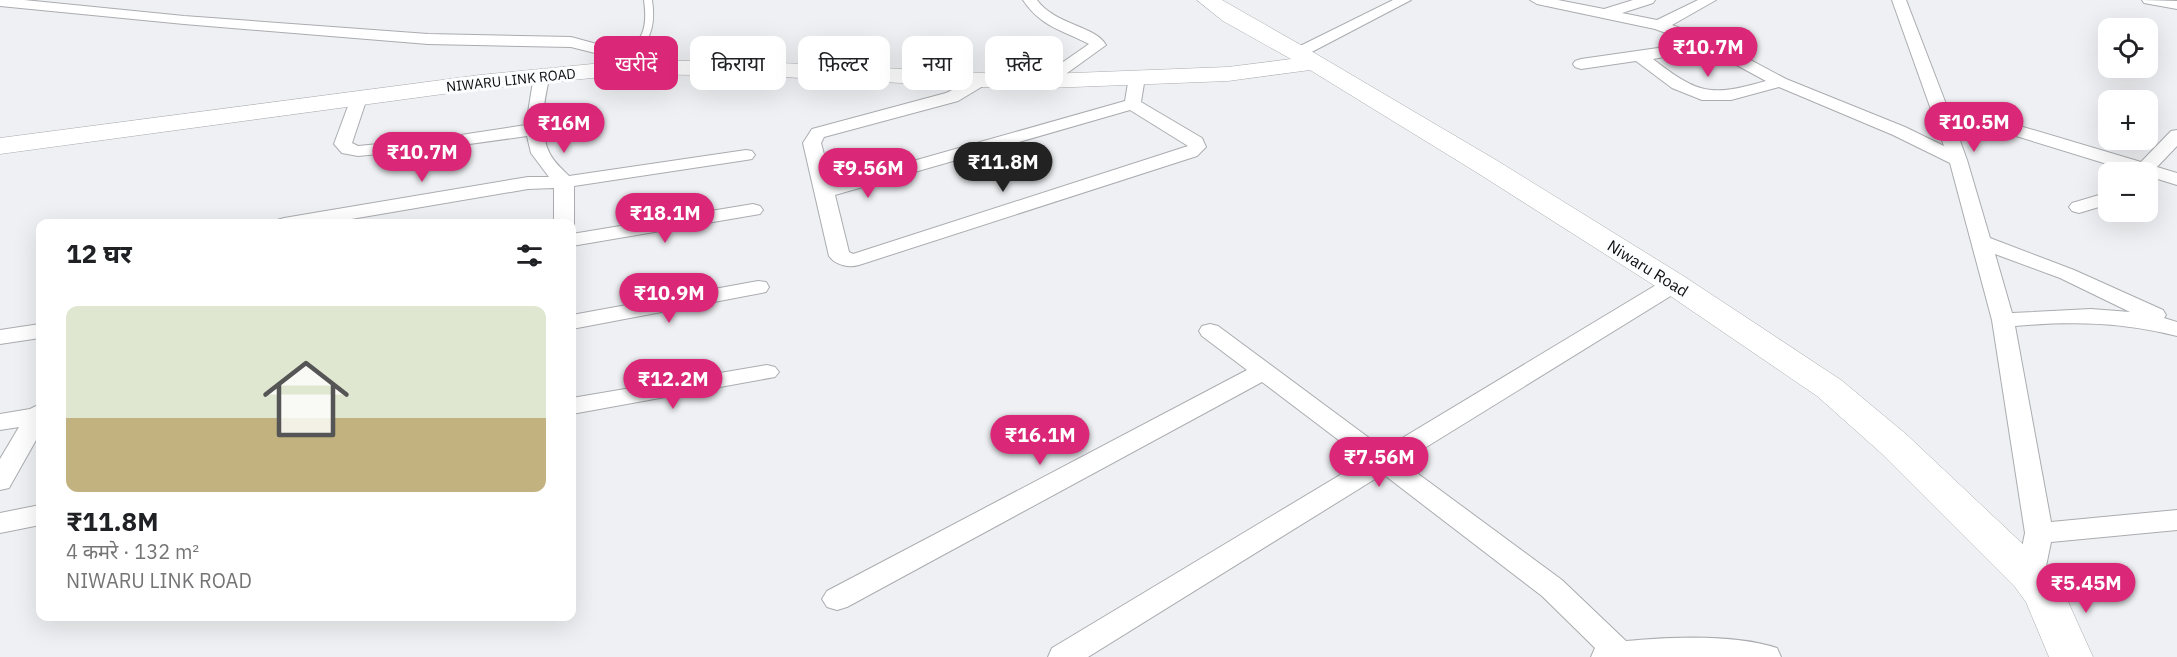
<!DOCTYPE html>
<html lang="hi">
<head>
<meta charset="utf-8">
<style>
	:root { --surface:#fff; --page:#f6f6f6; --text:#202124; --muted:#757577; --accent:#db2777 }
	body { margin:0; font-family:"IBM Plex Sans","Noto Sans Devanagari",sans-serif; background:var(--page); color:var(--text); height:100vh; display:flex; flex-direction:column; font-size:22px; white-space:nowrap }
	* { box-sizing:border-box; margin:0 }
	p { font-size:20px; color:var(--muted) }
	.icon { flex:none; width:33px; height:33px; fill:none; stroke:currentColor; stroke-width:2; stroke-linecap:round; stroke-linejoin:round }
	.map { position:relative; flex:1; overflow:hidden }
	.details { position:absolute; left:36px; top:219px; width:540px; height:402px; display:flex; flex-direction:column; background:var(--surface); border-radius:12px; box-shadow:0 6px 24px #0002 }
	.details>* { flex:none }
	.hud { position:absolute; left:594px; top:36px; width:570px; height:54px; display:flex; gap:12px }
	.fabs { position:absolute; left:2098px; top:18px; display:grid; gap:12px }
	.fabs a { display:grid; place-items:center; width:60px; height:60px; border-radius:12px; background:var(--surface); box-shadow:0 6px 24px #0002; font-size:30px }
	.price { position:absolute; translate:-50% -51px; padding:0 14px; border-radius:21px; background:var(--accent); color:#fff; font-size:20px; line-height:39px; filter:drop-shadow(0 2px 3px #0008) }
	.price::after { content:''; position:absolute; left:50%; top:36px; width:18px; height:14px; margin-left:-9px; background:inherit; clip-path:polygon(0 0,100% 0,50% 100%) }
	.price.selected { background:#222; color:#fff }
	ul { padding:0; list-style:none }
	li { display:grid; align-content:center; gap:12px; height:318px; padding:0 30px }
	li span { display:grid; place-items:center; height:186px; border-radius:12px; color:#555 }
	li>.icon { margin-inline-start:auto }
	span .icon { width:108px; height:108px; fill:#fffc; stroke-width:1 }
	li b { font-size:26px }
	h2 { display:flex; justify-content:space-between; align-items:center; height:72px; padding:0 30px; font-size:26px }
	.pill { padding:0 21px; border-radius:12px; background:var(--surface); box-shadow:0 6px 24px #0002; font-size:21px; line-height:54px }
	.pill.selected { background:var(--accent); color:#fff }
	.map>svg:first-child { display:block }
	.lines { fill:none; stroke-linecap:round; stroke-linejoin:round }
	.lane-casing { stroke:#aaacaf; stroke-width:2 }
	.street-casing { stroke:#aaacaf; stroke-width:2 }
	.secondary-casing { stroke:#aaacaf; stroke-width:1 }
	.lane { fill:#fff; fill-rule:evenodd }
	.street { fill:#fff; fill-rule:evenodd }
	.secondary { fill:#fff; fill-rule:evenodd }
	.labels { text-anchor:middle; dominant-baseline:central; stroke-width:6; stroke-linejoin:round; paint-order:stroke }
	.far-street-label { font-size:14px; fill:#0d0d0e; stroke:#fcfdff }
	.street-label { font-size:16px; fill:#0d0d0e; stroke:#fcfdff }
</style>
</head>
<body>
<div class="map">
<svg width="2177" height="657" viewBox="0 0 2177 657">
	<rect width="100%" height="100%" fill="#eef0f3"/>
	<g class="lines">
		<defs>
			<path id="lane" d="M 644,0 L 652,0 C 655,21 653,38 636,53 C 631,58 627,62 620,62 L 620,58 C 643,41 648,29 644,0 Z"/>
			<g id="street">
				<path d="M 0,0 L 24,0 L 184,16 L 428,34 L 571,37 L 619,50 L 641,67 L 633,72 L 607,56 L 571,47 L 428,44 L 184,24 L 0,6 Z"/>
				<path d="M 1023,0 L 1037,0 C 1055,25 1096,26 1106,45 L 1052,84 L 1040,84 L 1038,81 L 1040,78 L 1089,44 C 1062,30 1041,27 1023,0 Z"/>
				<path d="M 1393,0 L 1411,0 L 1304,56 L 1292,56 L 1290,53 L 1292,50 Z"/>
				<path d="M 1530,0 L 1558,0 L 1604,9 L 1633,0 L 1655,0 L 1653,3 L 1622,13 L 1657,20 L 1698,0 L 1716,0 L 1672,25 L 1715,41 L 1786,79 L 1905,127 L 1944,146 L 1892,0 L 1906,0 L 1946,104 L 2141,162 L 2171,131 L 2177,130 L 2177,146 L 2157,167 L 2177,173 L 2177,185 L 2148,176 L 2148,172 L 2133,172 L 1951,116 L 1967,160 L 1990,238 L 2074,270 L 2163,310 L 2166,315 L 2164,318 L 2177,322 L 2177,336 C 2121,322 2073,321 2015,326 L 2051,522 L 2177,510 L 2177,530 L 2051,542 L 2044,576 L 2040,584 L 2030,587 L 2020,584 L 2016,576 L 2025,533 L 1992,320 L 1950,163 L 1893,135 L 1779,87 L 1731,100 L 1702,100 L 1672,88 L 1636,61 L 1581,69 L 1575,67 L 1573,64 L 1575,61 L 1581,59 L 1693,43 L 1655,29 L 1537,4 ZM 1707,49 L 1766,81 C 1710,97 1698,94 1653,59 ZM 1995,254 L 2060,278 L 2130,312 L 2091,309 L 2012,313 Z"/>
				<path d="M 2142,0 L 2177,1 L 2177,9 L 2144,3 Z"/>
				<path d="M 542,70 L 550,75 C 544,99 538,132 550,154 C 554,162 562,169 569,176 L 746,150 L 752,151 L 755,155 L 752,159 L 746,160 L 574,186 L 574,224 L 572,228 L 572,224 L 554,224 L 554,188 L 528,189 L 322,224 L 274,224 L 277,220 L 284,218 L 528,177 L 549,177 L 531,153 L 527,136 L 441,148 L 358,156 L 342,153 L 334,144 L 351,98 L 359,93 L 367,98 L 352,143 L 358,146 L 441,138 L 526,125 L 534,75 Z"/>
				<path d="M 1137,72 L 1145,77 L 1141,102 L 1202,138 L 1206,147 L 1197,156 L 859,265 C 849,268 835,265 829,256 L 803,143 L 812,129 L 946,93 L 979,77 L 991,77 L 993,80 L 958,101 L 824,137 L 821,143 L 832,184 L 1125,101 L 1129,77 ZM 1130,110 L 1188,146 L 853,254 L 849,252 L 835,195 Z"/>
				<path d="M 2109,192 L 2109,204 L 2079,213 L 2072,211 L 2069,207 L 2072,203 Z"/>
				<path d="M 753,204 L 760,206 L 763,210 L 760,214 L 572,246 L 572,234 Z"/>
				<path d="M 1674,278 L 1682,279 L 1685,284 L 1682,289 L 1402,462 L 1562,580 L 1626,641 C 1669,637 1736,634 1777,648 L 1781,657 L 1591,657 L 1595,648 L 1542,596 L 1383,474 L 1088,657 L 1048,657 L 1052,648 L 1365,460 L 1262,382 L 847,607 L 837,610 L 827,607 L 822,599 L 827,591 L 1247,370 L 1202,336 L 1199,331 L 1202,326 L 1210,324 L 1218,326 L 1384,449 L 1666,279 Z"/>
				<path d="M 758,281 L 766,282 L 769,287 L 766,292 L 572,329 L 572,315 Z"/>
				<path d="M 40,324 L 40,338 L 0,344 L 0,330 Z"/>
				<path d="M 767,365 L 775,367 L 779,372 L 775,377 L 572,414 L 572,398 Z"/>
				<path d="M 40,404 L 40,433 L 9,488 L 0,490 L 0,459 L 19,427 L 0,430 L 0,414 L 30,409 Z"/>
				<path d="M 40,505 L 40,525 L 0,533 L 0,513 Z"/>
			</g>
			<path id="secondary" d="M 1197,0 L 1222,0 L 1306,48 L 1496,160 L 1685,277 L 1841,380 L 1907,435 L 2045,565 L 2065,595 L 2093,657 L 2049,657 L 2026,602 L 2015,587 L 1881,453 L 1817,396 L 1663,291 L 1476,172 L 1310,70 L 1228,81 L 1022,89 L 760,76 L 633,74 L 480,89 L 0,154 L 0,138 L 480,75 L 633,60 L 760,62 L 1022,75 L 1228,67 L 1291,59 L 1223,21 Z"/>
		</defs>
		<!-- lane casing -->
		<use href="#lane" class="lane-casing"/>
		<!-- street casing -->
		<use href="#street" class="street-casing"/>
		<!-- secondary casing -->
		<use href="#secondary" class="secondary-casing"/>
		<!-- lane -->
		<use href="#lane" class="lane"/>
		<!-- street -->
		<use href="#street" class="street"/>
		<!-- secondary -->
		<use href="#secondary" class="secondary"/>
	</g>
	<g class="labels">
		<!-- far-street labels -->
		<g class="far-street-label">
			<text transform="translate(511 80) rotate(-6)">NIWARU LINK ROAD</text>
		</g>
		<!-- street labels -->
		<g class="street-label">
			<text transform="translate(1648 268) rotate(32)">Niwaru Road</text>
		</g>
	</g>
</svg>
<div class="fabs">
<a><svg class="icon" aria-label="locate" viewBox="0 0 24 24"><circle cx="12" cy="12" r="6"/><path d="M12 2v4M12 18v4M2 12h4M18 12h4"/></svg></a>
<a>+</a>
<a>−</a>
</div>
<b class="price" style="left:1708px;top:78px">₹10.7M</b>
<b class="price" style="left:1974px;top:153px">₹10.5M</b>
<b class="price" style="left:564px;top:154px">₹16M</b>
<b class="price" style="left:422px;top:183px">₹10.7M</b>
<b class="price selected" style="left:1003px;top:193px">₹11.8M</b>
<b class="price" style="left:868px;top:199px">₹9.56M</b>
<b class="price" style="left:665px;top:244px">₹18.1M</b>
<b class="price" style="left:669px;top:324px">₹10.9M</b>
<b class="price" style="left:673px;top:410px">₹12.2M</b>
<b class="price" style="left:1040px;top:466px">₹16.1M</b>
<b class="price" style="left:1379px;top:488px">₹7.56M</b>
<b class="price" style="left:2086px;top:614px">₹5.45M</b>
<div class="hud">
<a class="pill selected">खरीदें</a>
<a class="pill">किराया</a>
<a class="pill">फ़िल्टर</a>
<a class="pill">नया</a>
<a class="pill">फ़्लैट</a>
</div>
<section class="details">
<h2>12 घर<svg class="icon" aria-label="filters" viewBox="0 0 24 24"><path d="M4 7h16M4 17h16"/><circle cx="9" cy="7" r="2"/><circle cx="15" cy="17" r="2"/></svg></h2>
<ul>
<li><span style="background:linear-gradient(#dfe7d0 60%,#c2b280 0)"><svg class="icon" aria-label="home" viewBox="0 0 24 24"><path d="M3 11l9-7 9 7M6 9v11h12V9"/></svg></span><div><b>₹11.8M</b><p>4 कमरे · 132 m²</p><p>NIWARU LINK ROAD</p></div></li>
</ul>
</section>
</div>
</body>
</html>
